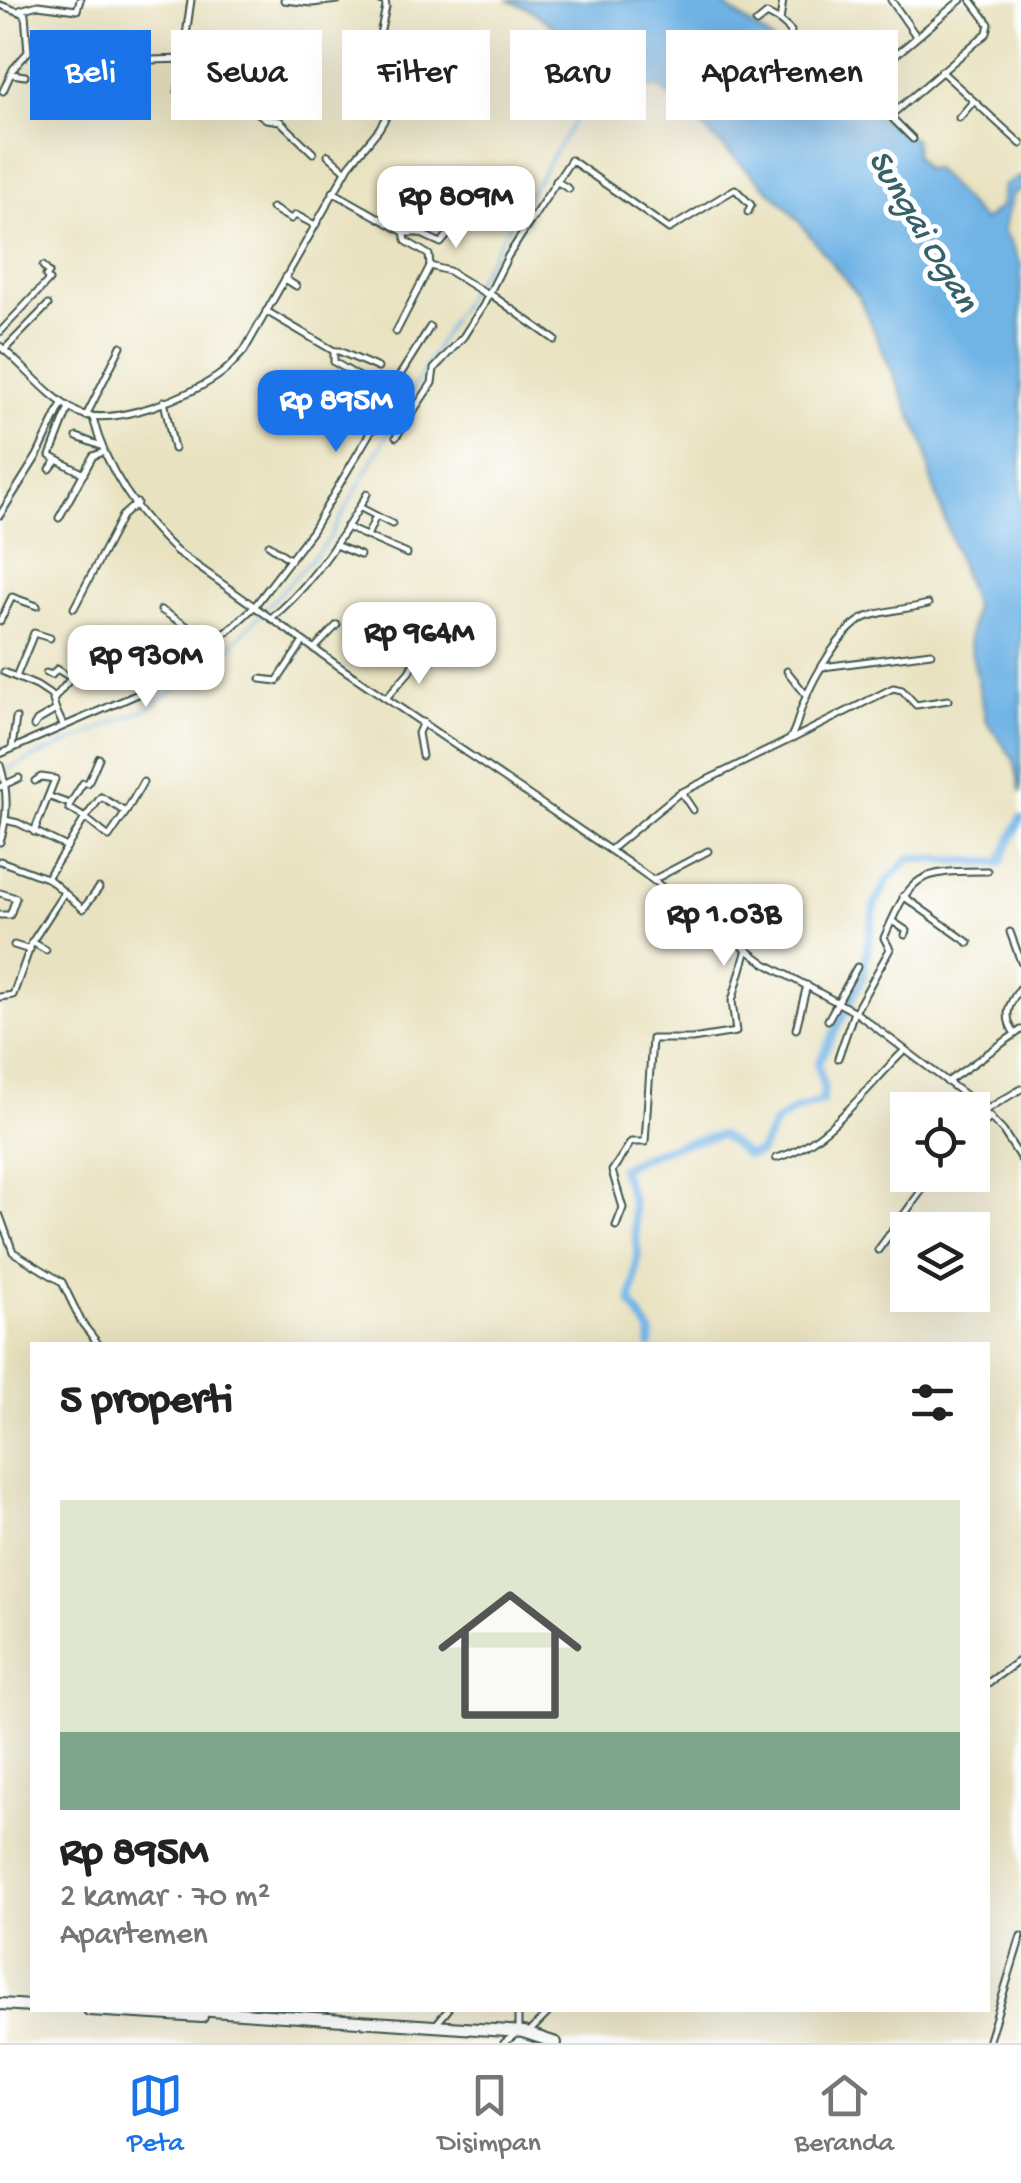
<!DOCTYPE html>
<html lang="id">
<head>
<meta charset="utf-8">
<style>
	:root { --surface:#fff; --page:#f2f2f2; --text:#222; --muted:#767676; --line:#e0e0e0; --accent:#1a73e8 }
	body { margin:0; font-family:"Gochi Hand",sans-serif; background:var(--page); color:var(--text); height:100vh; display:flex; flex-direction:column; font-size:38px; white-space:nowrap }
	* { box-sizing:border-box; margin:0 }
	p { font-size:32px; color:var(--muted) }
	.icon { flex:none; width:55px; height:55px; fill:none; stroke:currentColor; stroke-width:2; stroke-linecap:round; stroke-linejoin:round }
	.map { position:relative; flex:1; overflow:hidden }
	.sheet { position:absolute; left:30px; top:1342px; width:960px; height:670px; display:flex; flex-direction:column; background:var(--surface); border-radius:0px; box-shadow:0 10px 40px #0002 }
	.sheet>* { flex:none }
	.guide { position:absolute; left:30px; top:30px; width:962px; height:90px; display:flex; gap:20px }
	.buttons { position:absolute; left:890px; top:1092px; display:grid; gap:20px }
	.buttons a { display:grid; place-items:center; width:100px; height:100px; border-radius:0px; background:var(--surface); box-shadow:0 10px 40px #0002; font-size:50px }
	.price { position:absolute; translate:-50% -85px; padding:0 22px; border-radius:20px; background:#fff; color:#222; font-size:32px; line-height:65px; filter:drop-shadow(0 2px 5px #0008) }
	.price::after { content:''; position:absolute; left:50%; top:60px; width:30px; height:22px; margin-left:-15px; background:inherit; clip-path:polygon(0 0,100% 0,50% 100%) }
	.price.selected { background:var(--accent); color:#fff }
	ul { padding:0; list-style:none }
	li { display:grid; align-content:center; gap:20px; height:530px; padding:0 30px }
	li span { display:grid; place-items:center; height:310px; border-radius:0px; color:#555 }
	li>.icon { margin-inline-start:auto }
	span .icon { width:180px; height:180px; fill:#fffc; stroke-width:1 }
	li b { font-size:42px }
	h2 { display:flex; justify-content:space-between; align-items:center; height:120px; padding:0 30px; font-size:42px }
	.pill { padding:0 35px; border-radius:0px; background:var(--surface); box-shadow:0 10px 40px #0002; font-size:35px; line-height:90px }
	.pill.selected { background:var(--accent); color:#fff }
	.tab-bar { display:flex; justify-content:space-around; align-items:center; height:140px; border-top:2px solid var(--line); background:var(--surface); font-size:28px; color:var(--muted) }
	.tab-bar a { display:grid; justify-items:center; gap:5px }
	.tab-bar .selected { color:var(--accent) }
	.map>svg:first-child { display:block }
	.water { fill:#70b4e6; stroke:#48788d; stroke-width:2.5 }
	.lines { fill:none; stroke-linecap:round; stroke-linejoin:round }
	.stream { stroke:#70b4e6; stroke-width:2.5 }
	.river { stroke:#70b4e6; stroke-width:8 }
	.minor-casing { stroke:#3d5649; stroke-width:9 }
	.highway-casing { stroke:#3d5649; stroke-width:14 }
	.minor { stroke:#fff; stroke-width:5 }
	.highway { stroke:#fff; stroke-width:10 }
	.labels { text-anchor:middle; dominant-baseline:central; stroke-width:10; stroke-linejoin:round; paint-order:stroke }
	.water-label { font-size:35px; font-style:italic; fill:#376169; stroke:#fff }
</style>
</head>
<body>
<div class="map">
<svg width="1021" height="2043" viewBox="0 0 1021 2043">
	<rect width="100%" height="100%" fill="#fff"/>
	<filter id="ink" filterUnits="userSpaceOnUse"><feTurbulence type="fractalNoise" baseFrequency=".01" numOctaves="2"/><feDisplacementMap in="SourceGraphic" scale="20" xChannelSelector="R" yChannelSelector="G"/><feConvolveMatrix kernelMatrix="1 2 1 2 8 2 1 2 1" color-interpolation-filters="sRGB"/></filter>
	<filter id="wash" filterUnits="userSpaceOnUse"><feTurbulence type="fractalNoise" baseFrequency=".0048" numOctaves="4" result="noise"/><feDisplacementMap in="SourceGraphic" scale="40" xChannelSelector="R" yChannelSelector="G"/><feGaussianBlur stdDeviation="2.25" result="paint"/><feColorMatrix in="noise" values="0 0 0 0 0 0 0 0 0 0 0 0 0 0 0 0 0 1.4 0 .05"/><feComposite in="paint" operator="in"/></filter>
	<g filter="url(#wash)">
		<rect width="100%" height="100%" fill="#e9e2c0"/>
		<!-- water -->
		<path class="water" d="M 507,0 L 717,0 L 858,104 L 915,140 L 915,155 L 924,169 L 934,168 L 983,221 L 1000,207 L 1003,186 L 1021,176 L 1021,190 L 1012,194 L 1003,230 L 1021,264 L 1021,793 L 1014,760 L 986,720 L 969,640 L 974,606 L 931,479 L 925,446 L 859,297 L 788,208 L 661,88 L 638,87 L 528,8 Z"/>
		<g class="lines">
			<!-- stream -->
			<path class="stream" d="M 1,772 L 148,708 L 222,656 L 327,542 L 451,321 L 610,63"/>
			<!-- river -->
			<path class="river" d="M 650,1345 L 651,1333 L 631,1302 L 638,1256 L 632,1200 L 621,1168 C 653,1150 685,1142 721,1135 L 747,1155 L 759,1153 L 775,1123 L 794,1110 L 822,1101 L 824,1089 L 818,1064 L 862,979 L 875,904 L 888,880 L 910,858 L 1000,863 L 1021,818"/>
		</g>
	</g>
	<g filter="url(#ink)">
		<g class="lines">
			<defs>
				<g id="minor">
					<path d="M 191,0 L 178,92 L 243,102 L 266,119 L 280,121 L 313,153"/>
					<path d="M 284,0 L 312,3 L 338,0"/>
					<path d="M 783,0 L 780,21 L 791,31 L 789,44 C 808,63 838,85 867,74 C 887,66 940,16 961,0"/>
					<path d="M 891,0 L 916,36"/>
					<path d="M 0,5 L 25,14 L 28,52 L 13,69 L 3,91"/>
					<path d="M 20,10 L 38,5 L 77,10 L 80,0"/>
					<path d="M 756,23 L 767,14 L 780,21"/>
					<path d="M 151,60 L 184,59"/>
					<path d="M 941,71 L 1021,144"/>
					<path d="M 12,74 L 25,76"/>
					<path d="M 875,97 L 888,83 L 884,62"/>
					<path d="M 959,118 L 972,103"/>
					<path d="M 913,139 L 890,116 L 987,33 L 989,24 L 971,0"/>
					<path d="M 328,155 L 346,171"/>
					<path d="M 556,181 L 569,189"/>
					<path d="M 333,192 L 404,232 L 406,241 L 429,255 L 430,266 L 396,332"/>
					<path d="M 272,208 L 291,219 L 296,215 L 315,225"/>
					<path d="M 406,233 L 419,233 L 441,243 L 481,194 L 530,222 L 571,160 L 669,229 L 735,189 L 751,205 L 748,212"/>
					<path d="M 430,266 L 449,271 L 488,295"/>
					<path d="M 285,279 L 296,286"/>
					<path d="M 489,293 L 555,340"/>
					<path d="M 266,311 L 334,351 L 334,362 L 388,394 L 430,327"/>
					<path d="M 0,332 L 49,280 L 46,276 L 49,273 L 43,266"/>
					<path d="M 0,346 C 25,367 48,397 77,412 C 110,429 194,395 222,373 C 230,367 237,358 244,351 L 349,166 L 379,129 L 397,98 L 384,92 L 389,80 L 374,74 L 372,70 L 386,7 L 385,1 L 378,0"/>
					<path d="M 4,350 L 48,305"/>
					<path d="M 334,351 L 339,351 L 378,368"/>
					<path d="M 164,401 L 174,449"/>
					<path d="M 69,407 L 50,456 L 84,474"/>
					<path d="M 86,416 L 121,346"/>
					<path d="M 93,418 C 105,468 139,516 176,551 L 337,665 L 639,870 L 766,964 L 855,1012 L 977,1104 L 1003,1131 L 1021,1159"/>
					<path d="M 77,437 L 101,446"/>
					<path d="M 396,437 L 432,383 L 434,369 L 463,337 L 483,306 L 508,256 L 530,222"/>
					<path d="M 50,469 L 57,460"/>
					<path d="M 359,507 L 392,524"/>
					<path d="M 0,515 L 37,456 L 62,404"/>
					<path d="M 59,518 L 93,456 L 104,452"/>
					<path d="M 346,527 L 407,554"/>
					<path d="M 367,536 L 376,516"/>
					<path d="M 269,545 L 291,560"/>
					<path d="M 335,545 L 360,555"/>
					<path d="M 74,608 L 122,516 L 137,503"/>
					<path d="M 161,610 L 195,631 L 209,647"/>
					<path d="M 271,618 C 308,590 344,534 367,494"/>
					<path d="M 0,621 L 12,597 L 37,606"/>
					<path d="M 314,649 L 337,625"/>
					<path d="M 823,667 L 931,653"/>
					<path d="M 787,671 L 807,696"/>
					<path d="M 4,672 L 37,686 L 55,698"/>
					<path d="M 46,673 L 52,675 L 57,669 L 71,678 L 53,700 L 56,710"/>
					<path d="M 16,677 L 34,633 L 50,638"/>
					<path d="M 261,679 L 277,681 L 303,642"/>
					<path d="M 386,698 L 409,672 L 418,654"/>
					<path d="M 34,726 L 37,721 L 56,710 L 63,725"/>
					<path d="M 792,739 L 893,688 L 902,690 L 916,705 L 948,700"/>
					<path d="M 12,748 L 16,718"/>
					<path d="M 0,754 L 145,691 L 228,631 L 254,607 L 312,531 L 374,426 L 388,394"/>
					<path d="M 422,756 L 418,733 L 423,722"/>
					<path d="M 0,765 C 8,790 8,817 0,842"/>
					<path d="M 0,787 L 19,778"/>
					<path d="M 681,792 L 693,810"/>
					<path d="M 70,804 L 83,783 L 88,783 L 99,758"/>
					<path d="M 126,812 L 143,782"/>
					<path d="M 5,820 L 18,823 L 67,847 L 85,818 L 109,837 L 126,812 L 101,797 L 85,818 L 69,808 L 70,804 L 50,797"/>
					<path d="M 34,832 L 55,779 L 41,777 L 35,781"/>
					<path d="M 610,850 L 678,794 L 789,740 C 797,729 798,716 803,704 C 813,679 841,627 867,617 C 886,610 909,609 928,604"/>
					<path d="M 0,861 L 49,879 L 83,909 L 99,888"/>
					<path d="M 47,878 L 67,847"/>
					<path d="M 653,880 L 708,851"/>
					<path d="M 0,893 L 16,898 L 10,915 L 0,915"/>
					<path d="M 903,896 L 969,943"/>
					<path d="M 659,913 L 679,898"/>
					<path d="M 892,921 L 907,931 L 905,935"/>
					<path d="M 1010,932 L 1021,962"/>
					<path d="M 32,942 L 46,950"/>
					<path d="M 14,945 L 30,950"/>
					<path d="M 0,997 L 13,995 L 32,942 L 64,893"/>
					<path d="M 855,1012 L 890,949 L 884,938 C 912,874 916,871 987,871"/>
					<path d="M 828,1020 L 857,967"/>
					<path d="M 796,1029 L 807,985"/>
					<path d="M 1015,1034 C 1002,1016 1009,1003 1021,987"/>
					<path d="M 838,1058 L 854,1012"/>
					<path d="M 947,1082 L 1021,1030"/>
					<path d="M 984,1111 L 1021,1089"/>
					<path d="M 972,1114 L 982,1109"/>
					<path d="M 972,1132 L 991,1118"/>
					<path d="M 776,1158 C 827,1145 868,1085 905,1050"/>
					<path d="M 0,1216 L 13,1252 L 62,1282 L 82,1323 L 99,1345"/>
					<path d="M 616,1226 L 623,1208 L 612,1171 L 631,1142 L 645,1142 L 652,1039 L 692,1039 L 736,1032 L 732,1001 L 747,949"/>
					<path d="M 878,1250 L 933,1175"/>
					<path d="M 988,1683 L 1021,1659"/>
					<path d="M 437,2023 L 448,2010"/>
					<path d="M 528,2033 L 551,2010"/>
					<path d="M 504,2043 L 518,2032 L 518,2010"/>
					<path d="M 988,2043 L 1021,1936"/>
				</g>
				<g id="highway">
					<path d="M 0,2004 L 32,2006"/>
					<path d="M 89,2010 L 202,2017"/>
					<path d="M 195,2010 L 523,2032 L 556,2043"/>
				</g>
			</defs>
			<!-- minor casing -->
			<use href="#minor" class="minor-casing"/>
			<!-- highway casing -->
			<use href="#highway" class="highway-casing"/>
			<!-- minor -->
			<use href="#minor" class="minor"/>
			<!-- highway -->
			<use href="#highway" class="highway"/>
		</g>
	</g>
	<g class="labels">
		<!-- water labels -->
		<g class="water-label">
			<text transform="translate(921 232) rotate(59)">Sungai Ogan</text>
		</g>
	</g>
</svg>
<div class="buttons">
<a><svg class="icon" aria-label="locate" viewBox="0 0 24 24"><circle cx="12" cy="12" r="6"/><path d="M12 2v4M12 18v4M2 12h4M18 12h4"/></svg></a>
<a><svg class="icon" aria-label="layers" viewBox="0 0 24 24"><path d="M12 4l9 5-9 5-9-5zM3 14l9 5 9-5"/></svg></a>
</div>
<b class="price" style="left:456px;top:251px">Rp 809M</b>
<b class="price selected" style="left:336px;top:455px">Rp 895M</b>
<b class="price" style="left:419px;top:687px">Rp 964M</b>
<b class="price" style="left:146px;top:710px">Rp 930M</b>
<b class="price" style="left:724px;top:969px">Rp 1.03B</b>
<div class="guide">
<a class="pill selected">Beli</a>
<a class="pill">Sewa</a>
<a class="pill">Filter</a>
<a class="pill">Baru</a>
<a class="pill">Apartemen</a>
</div>
<section class="sheet">
<h2>5 properti<svg class="icon" aria-label="filters" viewBox="0 0 24 24"><path d="M4 7h16M4 17h16"/><circle cx="9" cy="7" r="2"/><circle cx="15" cy="17" r="2"/></svg></h2>
<ul>
<li><span style="background:linear-gradient(#dfe7d0 75%,#7fa58c 0)"><svg class="icon" aria-label="home" viewBox="0 0 24 24"><path d="M3 11l9-7 9 7M6 9v11h12V9"/></svg></span><div><b>Rp 895M</b><p>2 kamar · 70 m²</p><p>Apartemen</p></div></li>
</ul>
</section>
</div>
<nav class="tab-bar">
<a class="selected"><svg class="icon" aria-label="map" viewBox="0 0 24 24"><path d="M3 6l6-2 6 2 6-2v14l-6 2-6-2-6 2zM9 4v14M15 6v14"/></svg>Peta</a>
<a><svg class="icon" aria-label="saved" viewBox="0 0 24 24"><path d="M7 4h10v16l-5-4-5 4z"/></svg>Disimpan</a>
<a><svg class="icon" aria-label="home" viewBox="0 0 24 24"><path d="M3 11l9-7 9 7M6 9v11h12V9"/></svg>Beranda</a>
</nav>
</body>
</html>
